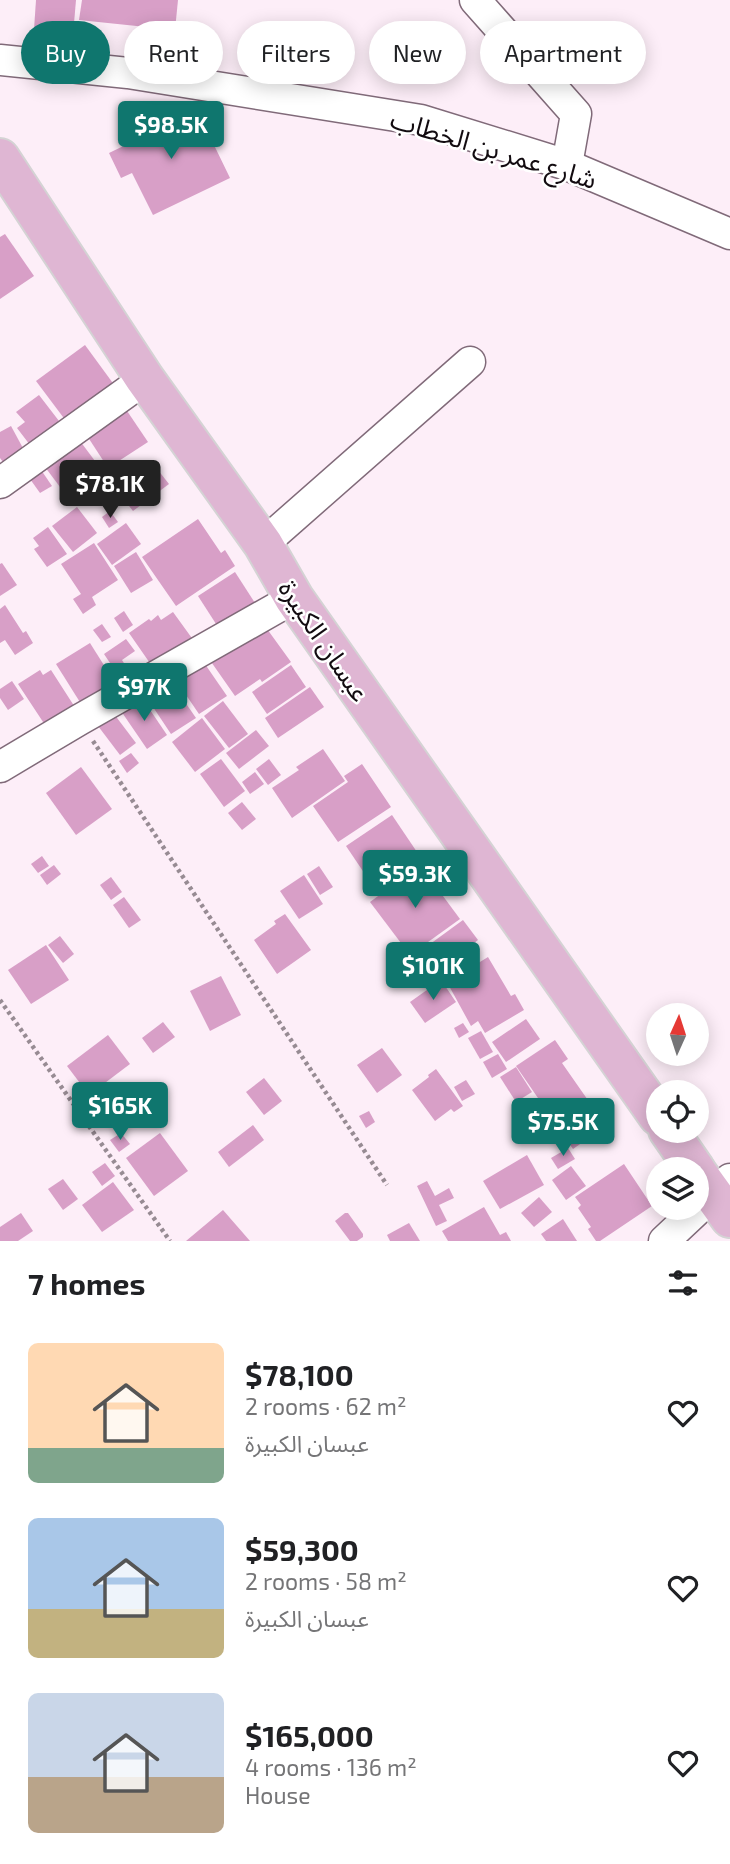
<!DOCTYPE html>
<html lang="en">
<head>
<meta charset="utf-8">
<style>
	:root { --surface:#fff; --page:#f6f6f6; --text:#202124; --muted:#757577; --accent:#0f766e }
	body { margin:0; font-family:"Exo 2","Noto Sans Arabic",sans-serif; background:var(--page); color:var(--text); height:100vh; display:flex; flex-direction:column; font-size:26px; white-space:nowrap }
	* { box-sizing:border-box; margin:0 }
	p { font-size:23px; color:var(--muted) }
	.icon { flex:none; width:38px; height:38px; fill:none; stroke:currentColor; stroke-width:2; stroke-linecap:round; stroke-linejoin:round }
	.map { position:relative; height:1241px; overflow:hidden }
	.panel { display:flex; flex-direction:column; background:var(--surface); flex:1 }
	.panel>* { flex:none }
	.guide { position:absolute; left:21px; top:21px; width:690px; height:63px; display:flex; gap:14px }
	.needle { width:46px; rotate:3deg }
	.buttons { position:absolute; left:646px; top:1003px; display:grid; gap:14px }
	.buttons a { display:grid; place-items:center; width:63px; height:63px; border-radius:50%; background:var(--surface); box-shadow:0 4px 18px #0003; font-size:35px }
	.price { position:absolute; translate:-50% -60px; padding:0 16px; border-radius:7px; background:var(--accent); color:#fff; font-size:23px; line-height:46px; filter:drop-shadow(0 2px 4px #0008) }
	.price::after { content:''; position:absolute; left:50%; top:42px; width:21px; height:16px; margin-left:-10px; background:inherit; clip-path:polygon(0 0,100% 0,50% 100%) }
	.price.selected { background:#222; color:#fff }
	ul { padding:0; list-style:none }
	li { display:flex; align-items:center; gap:21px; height:175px; padding:0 28px }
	li span { display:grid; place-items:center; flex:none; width:196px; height:140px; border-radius:10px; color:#555 }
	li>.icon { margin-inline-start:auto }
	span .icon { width:84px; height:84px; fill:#fffc; stroke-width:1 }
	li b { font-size:30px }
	h2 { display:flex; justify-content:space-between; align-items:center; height:84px; padding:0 28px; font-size:30px }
	.chip { padding:0 24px; border-radius:32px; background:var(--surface); box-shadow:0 4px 18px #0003; font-size:24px; line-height:63px }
	.chip.selected { background:var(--accent); color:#fff }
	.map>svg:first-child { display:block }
	.building { fill:#d89fc7 }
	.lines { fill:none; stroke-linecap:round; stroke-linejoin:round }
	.minor-casing { stroke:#806a79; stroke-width:33 }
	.major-casing { stroke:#d4d3d4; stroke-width:42 }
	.path { stroke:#978b93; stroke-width:4.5; stroke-dasharray:3.5 3.5; stroke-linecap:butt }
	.minor { stroke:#fff; stroke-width:30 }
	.major { stroke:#dfb6d3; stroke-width:38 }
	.labels { text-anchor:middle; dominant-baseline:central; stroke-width:5; stroke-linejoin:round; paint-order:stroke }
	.street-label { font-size:26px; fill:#120b10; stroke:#fff }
</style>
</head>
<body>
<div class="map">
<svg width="730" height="1241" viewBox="0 0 730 1241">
	<rect width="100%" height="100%" fill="#fdeef8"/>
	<!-- building -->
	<g class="building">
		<path d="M 36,0 L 76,0 L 72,47 L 33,44 Z"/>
		<path d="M 82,0 L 178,0 L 175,30 L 79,20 Z"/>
		<path d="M 165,112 L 171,125 L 198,112 L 230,178 L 153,215 L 132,173 L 121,178 L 109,153 L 140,138 L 134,127 Z"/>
		<path d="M 5,234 L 34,276 L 0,299 L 0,237 Z"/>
		<path d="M 85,345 L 115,386 L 66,421 L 36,381 Z"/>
		<path d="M 39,395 L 59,421 L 30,445 L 17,428 L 25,422 L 16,412 Z"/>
		<path d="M 121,402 L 148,442 L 108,468 L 82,428 Z"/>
		<path d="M 11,426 L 24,450 L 3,462 L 0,458 L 0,432 Z"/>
		<path d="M 74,433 L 95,461 L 60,487 L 39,459 Z"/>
		<path d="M 37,464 L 52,486 L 40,493 L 25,472 Z"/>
		<path d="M 154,465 L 169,484 L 133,511 L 118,492 Z"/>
		<path d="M 77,507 L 97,533 L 73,552 L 52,526 Z"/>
		<path d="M 110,511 L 118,522 L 109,528 L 102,517 Z"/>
		<path d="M 198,519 L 221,553 L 225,550 L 235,566 L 176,606 L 142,557 Z"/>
		<path d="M 126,523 L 141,544 L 112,565 L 97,544 Z"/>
		<path d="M 48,527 L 67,554 L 47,567 L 34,549 L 39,546 L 33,538 Z"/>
		<path d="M 94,543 L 118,580 L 92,597 L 96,605 L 83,614 L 73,599 L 81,594 L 61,564 Z"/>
		<path d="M 136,552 L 153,580 L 131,593 L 114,566 Z"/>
		<path d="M 2,563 L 17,585 L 0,596 L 0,564 Z"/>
		<path d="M 235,572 L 255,603 L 218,627 L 198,596 Z"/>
		<path d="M 5,605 L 23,633 L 26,631 L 33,643 L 15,655 L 5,640 L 0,643 L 0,609 Z"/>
		<path d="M 124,611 L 133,625 L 123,632 L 114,618 Z"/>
		<path d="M 173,612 L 194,641 L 154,669 L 129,633 L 149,619 L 151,621 L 158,615 L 161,620 Z"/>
		<path d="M 262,622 L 291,662 L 262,682 L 260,679 L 235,696 L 207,656 Z"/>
		<path d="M 102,624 L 111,637 L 102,642 L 93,630 Z"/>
		<path d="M 126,639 L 135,651 L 122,660 L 129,671 L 120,678 L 104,654 Z"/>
		<path d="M 90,643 L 117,686 L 83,707 L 56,664 Z"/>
		<path d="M 198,654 L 227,696 L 199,714 L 171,673 Z"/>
		<path d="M 291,665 L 306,687 L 267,714 L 252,692 Z"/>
		<path d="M 40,670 L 43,675 L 51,670 L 78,712 L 49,731 L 18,684 Z"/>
		<path d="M 167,676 L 196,718 L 171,734 L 143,692 Z"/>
		<path d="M 12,681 L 24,699 L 8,710 L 0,698 L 0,689 Z"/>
		<path d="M 310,687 L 324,707 L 278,738 L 265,718 Z"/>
		<path d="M 142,698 L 167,735 L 147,749 L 121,711 Z"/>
		<path d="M 223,701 L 248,734 L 229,748 L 204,716 Z"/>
		<path d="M 111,710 L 136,743 L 120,755 L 95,722 Z"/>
		<path d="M 202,718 L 225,749 L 195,772 L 172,742 Z"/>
		<path d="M 256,730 L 269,746 L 239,769 L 226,753 Z"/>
		<path d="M 323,749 L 345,781 L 292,818 L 272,788 L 299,770 L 296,767 Z"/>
		<path d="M 131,753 L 139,763 L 127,773 L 119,761 Z"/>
		<path d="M 221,759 L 245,791 L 224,807 L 200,774 Z"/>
		<path d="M 269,759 L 281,775 L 268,785 L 256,769 Z"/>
		<path d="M 362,764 L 391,807 L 338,842 L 313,806 L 348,782 L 344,776 Z"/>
		<path d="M 81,767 L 112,809 L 76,835 L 46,793 Z"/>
		<path d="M 255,772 L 264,784 L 250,794 L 242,782 Z"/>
		<path d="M 242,802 L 256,819 L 242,830 L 228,813 Z"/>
		<path d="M 392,815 L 421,858 L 375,889 L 346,846 Z"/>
		<path d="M 42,856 L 49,866 L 38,873 L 31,864 Z"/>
		<path d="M 54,865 L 61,874 L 47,885 L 40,875 Z"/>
		<path d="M 420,865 L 460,919 L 410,955 L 370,902 Z"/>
		<path d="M 319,866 L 333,887 L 320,895 L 307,874 Z"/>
		<path d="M 304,875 L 323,904 L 299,919 L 280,891 Z"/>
		<path d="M 111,877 L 122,892 L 111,900 L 100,885 Z"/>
		<path d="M 124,897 L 141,920 L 129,928 L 113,905 Z"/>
		<path d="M 285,914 L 311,950 L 277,974 L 254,940 L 276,924 L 274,921 Z"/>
		<path d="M 463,920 L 478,940 L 431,975 L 415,955 Z"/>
		<path d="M 60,936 L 74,954 L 63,963 L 48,945 Z"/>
		<path d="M 46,945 L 69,980 L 31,1004 L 8,970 Z"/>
		<path d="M 488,957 L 511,996 L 515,994 L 524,1010 L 485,1033 L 478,1021 L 471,1026 L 448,984 L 469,973 L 467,970 Z"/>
		<path d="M 221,976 L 241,1015 L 210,1031 L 190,991 Z"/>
		<path d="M 441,980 L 456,1002 L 425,1023 L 410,1002 Z"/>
		<path d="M 526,1019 L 540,1039 L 506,1062 L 492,1042 Z"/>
		<path d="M 163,1022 L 175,1037 L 153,1053 L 142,1038 Z"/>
		<path d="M 463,1023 L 469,1032 L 459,1038 L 454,1028 Z"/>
		<path d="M 481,1031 L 493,1052 L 480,1059 L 468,1038 Z"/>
		<path d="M 108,1035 L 130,1064 L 89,1095 L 67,1066 Z"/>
		<path d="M 555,1040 L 568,1059 L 562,1063 L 606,1126 L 573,1149 L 516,1066 Z"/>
		<path d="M 382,1048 L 402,1075 L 377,1093 L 357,1065 Z"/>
		<path d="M 498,1054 L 507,1069 L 492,1078 L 483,1062 Z"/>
		<path d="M 516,1067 L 532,1092 L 516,1102 L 500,1077 Z"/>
		<path d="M 436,1069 L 463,1106 L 454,1112 L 451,1109 L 435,1121 L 412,1090 L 429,1077 L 428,1075 Z"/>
		<path d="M 264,1078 L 282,1101 L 264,1115 L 246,1092 Z"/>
		<path d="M 466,1080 L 475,1094 L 462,1101 L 454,1087 Z"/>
		<path d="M 369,1111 L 375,1122 L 366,1128 L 359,1116 Z"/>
		<path d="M 253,1125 L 264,1140 L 229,1167 L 218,1152 Z"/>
		<path d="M 121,1133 L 130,1144 L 119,1152 L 110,1140 Z"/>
		<path d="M 160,1133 L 188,1171 L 154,1196 L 126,1158 Z"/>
		<path d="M 568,1148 L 575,1159 L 558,1169 L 551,1158 Z"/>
		<path d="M 527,1155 L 544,1185 L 500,1209 L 483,1181 Z"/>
		<path d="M 105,1163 L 115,1176 L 102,1186 L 92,1172 Z"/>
		<path d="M 624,1164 L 652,1206 L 600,1241 L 596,1241 L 588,1229 L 591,1227 L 578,1208 L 581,1205 L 575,1197 Z"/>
		<path d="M 571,1166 L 586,1186 L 566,1200 L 552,1180 Z"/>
		<path d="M 63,1179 L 78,1199 L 63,1210 L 48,1189 Z"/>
		<path d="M 427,1181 L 435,1196 L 449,1188 L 454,1198 L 439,1205 L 447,1221 L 436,1226 L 417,1186 Z"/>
		<path d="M 113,1182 L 134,1210 L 102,1232 L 82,1205 Z"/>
		<path d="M 539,1197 L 552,1212 L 534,1227 L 521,1213 Z"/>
		<path d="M 484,1207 L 500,1235 L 506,1232 L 511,1241 L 448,1241 L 442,1231 Z"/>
		<path d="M 223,1210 L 250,1241 L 186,1241 Z"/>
		<path d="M 21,1213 L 33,1231 L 18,1241 L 0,1241 L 0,1227 Z"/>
		<path d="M 345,1213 L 348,1213 L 363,1234 L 363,1237 L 357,1241 L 350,1241 L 335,1221 Z"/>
		<path d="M 563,1219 L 577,1241 L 546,1241 L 541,1234 Z"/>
		<path d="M 409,1223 L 420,1241 L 390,1241 L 387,1235 Z"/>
	</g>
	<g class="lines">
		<defs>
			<g id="minor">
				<path d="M 475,0 L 576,114 L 567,165"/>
				<path d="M 0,60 L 128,73 L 421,120 L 567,165 L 730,234"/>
				<path d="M 0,483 L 145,379"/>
				<path d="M 263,544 L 470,362"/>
				<path d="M 0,767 L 79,720 L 294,598"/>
				<path d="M 664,1241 L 730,1179"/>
			</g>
			<g id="major">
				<path d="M 0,158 L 145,379 L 263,544 L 294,598 L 658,1116"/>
				<path d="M 668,1130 L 695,1169"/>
				<path d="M 696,1171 L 730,1218"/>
			</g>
		</defs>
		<!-- minor casing -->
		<use href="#minor" class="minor-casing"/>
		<!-- major casing -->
		<use href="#major" class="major-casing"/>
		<!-- path -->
		<g class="path">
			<path d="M 93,741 L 387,1185"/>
			<path d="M 0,1000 L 170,1241"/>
		</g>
		<!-- minor -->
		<use href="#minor" class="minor"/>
		<!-- major -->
		<use href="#major" class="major"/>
	</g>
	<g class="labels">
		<!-- street labels -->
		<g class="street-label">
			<text transform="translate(494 148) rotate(17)">شارع عمر بن الخطاب</text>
			<text transform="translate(325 640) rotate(56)">عبسان الكبيرة</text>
		</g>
	</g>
</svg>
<div class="buttons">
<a><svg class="needle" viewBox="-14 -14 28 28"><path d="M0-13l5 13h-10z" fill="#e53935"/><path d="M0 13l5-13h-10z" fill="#757577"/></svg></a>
<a><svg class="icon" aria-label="locate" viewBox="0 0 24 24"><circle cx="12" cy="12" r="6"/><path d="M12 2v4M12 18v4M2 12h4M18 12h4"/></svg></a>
<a><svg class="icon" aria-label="layers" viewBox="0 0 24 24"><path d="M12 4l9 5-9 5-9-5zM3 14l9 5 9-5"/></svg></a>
</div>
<b class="price" style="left:171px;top:161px">$98.5K</b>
<b class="price selected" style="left:110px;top:520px">$78.1K</b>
<b class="price" style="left:144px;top:723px">$97K</b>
<b class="price" style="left:415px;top:910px">$59.3K</b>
<b class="price" style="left:433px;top:1002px">$101K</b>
<b class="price" style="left:120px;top:1142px">$165K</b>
<b class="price" style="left:563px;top:1158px">$75.5K</b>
<div class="guide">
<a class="chip selected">Buy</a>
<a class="chip">Rent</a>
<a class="chip">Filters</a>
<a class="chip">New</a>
<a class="chip">Apartment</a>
</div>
</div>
<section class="panel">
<h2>7 homes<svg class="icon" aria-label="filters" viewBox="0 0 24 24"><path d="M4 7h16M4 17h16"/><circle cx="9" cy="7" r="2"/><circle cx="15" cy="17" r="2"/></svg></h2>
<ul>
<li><span style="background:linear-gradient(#ffd9b3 75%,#7fa58c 0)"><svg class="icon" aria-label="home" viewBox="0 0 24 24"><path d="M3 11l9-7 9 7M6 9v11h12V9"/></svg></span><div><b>$78,100</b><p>2 rooms · 62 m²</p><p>عبسان الكبيرة</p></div><svg class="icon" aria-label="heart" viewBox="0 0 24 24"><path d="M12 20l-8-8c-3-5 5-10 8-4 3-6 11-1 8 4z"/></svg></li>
<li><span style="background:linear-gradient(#a9c7e8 65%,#c2b280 0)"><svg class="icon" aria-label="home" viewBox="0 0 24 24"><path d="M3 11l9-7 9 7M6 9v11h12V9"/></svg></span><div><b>$59,300</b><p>2 rooms · 58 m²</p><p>عبسان الكبيرة</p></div><svg class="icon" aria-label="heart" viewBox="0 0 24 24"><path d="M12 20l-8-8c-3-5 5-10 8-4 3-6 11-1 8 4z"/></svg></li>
<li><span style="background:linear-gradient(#c9d6e8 60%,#b9a48a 0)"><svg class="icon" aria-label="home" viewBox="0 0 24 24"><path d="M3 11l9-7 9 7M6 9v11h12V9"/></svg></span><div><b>$165,000</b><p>4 rooms · 136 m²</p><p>House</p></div><svg class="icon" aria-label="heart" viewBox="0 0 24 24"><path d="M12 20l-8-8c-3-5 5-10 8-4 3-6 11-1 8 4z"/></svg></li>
</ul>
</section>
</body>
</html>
